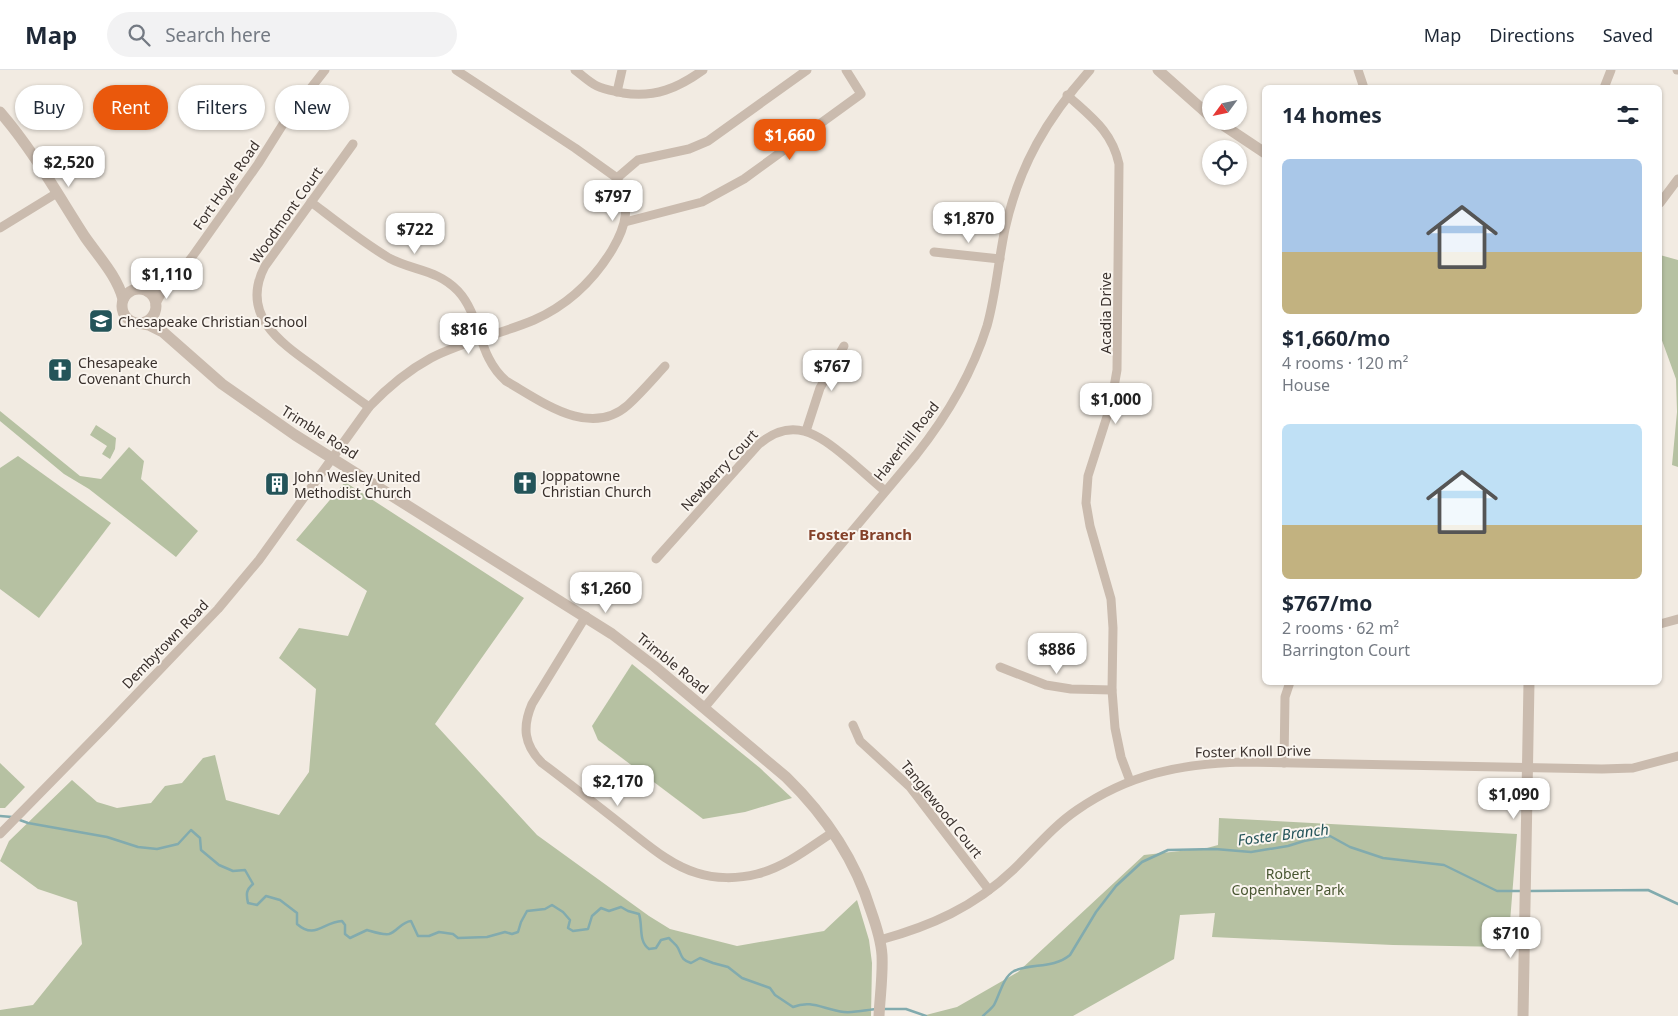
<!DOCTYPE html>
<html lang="en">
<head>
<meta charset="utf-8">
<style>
	:root { --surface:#fff; --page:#f2f2f3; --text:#1f2937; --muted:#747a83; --line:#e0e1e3; --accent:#ea580c }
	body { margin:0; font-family:"Noto Sans",sans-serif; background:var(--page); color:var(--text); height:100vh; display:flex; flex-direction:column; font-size:19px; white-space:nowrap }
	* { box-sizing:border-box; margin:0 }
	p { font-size:16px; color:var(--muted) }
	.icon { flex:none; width:28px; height:28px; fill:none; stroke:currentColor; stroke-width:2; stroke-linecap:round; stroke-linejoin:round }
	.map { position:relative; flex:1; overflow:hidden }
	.side { position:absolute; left:1262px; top:15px; width:400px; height:600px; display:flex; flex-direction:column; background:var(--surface); border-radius:8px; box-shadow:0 1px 4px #0004 }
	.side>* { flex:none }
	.top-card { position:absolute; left:15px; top:15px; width:475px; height:45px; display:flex; gap:10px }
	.needle { width:32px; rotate:237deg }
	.fabs { position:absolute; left:1202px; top:15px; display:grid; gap:10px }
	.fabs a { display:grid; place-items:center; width:45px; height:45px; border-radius:50%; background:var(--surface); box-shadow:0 1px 4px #0004; font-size:25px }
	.price { position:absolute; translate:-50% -42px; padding:0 11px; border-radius:10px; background:#fff; color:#222; font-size:16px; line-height:32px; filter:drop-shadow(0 1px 2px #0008) }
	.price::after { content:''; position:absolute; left:50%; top:30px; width:15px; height:11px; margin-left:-8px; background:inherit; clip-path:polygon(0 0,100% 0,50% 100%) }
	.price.selected { background:var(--accent); color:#fff }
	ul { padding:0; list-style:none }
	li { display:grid; align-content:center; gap:10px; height:265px; padding:0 20px }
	li span { display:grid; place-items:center; height:155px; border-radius:8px; color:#555 }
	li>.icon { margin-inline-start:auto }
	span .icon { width:90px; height:90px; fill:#fffc; stroke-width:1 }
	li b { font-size:21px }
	h2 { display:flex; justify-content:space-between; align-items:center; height:60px; padding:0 20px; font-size:21px }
	.chip { padding:0 18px; border-radius:22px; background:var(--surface); box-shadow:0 1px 4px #0004; font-size:18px; line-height:45px }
	.chip.selected { background:var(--accent); color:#fff }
	header { display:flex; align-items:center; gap:30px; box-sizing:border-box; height:70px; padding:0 25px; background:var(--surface); border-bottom:1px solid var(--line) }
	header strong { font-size:24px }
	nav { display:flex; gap:28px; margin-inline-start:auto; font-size:18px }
	.search { width:350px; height:45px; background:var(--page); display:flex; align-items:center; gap:12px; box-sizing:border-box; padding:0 18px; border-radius:28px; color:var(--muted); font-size:19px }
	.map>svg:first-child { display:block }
	.green { fill:#b6c1a2 }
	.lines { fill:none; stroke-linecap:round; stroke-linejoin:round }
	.stream { stroke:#82abae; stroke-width:2.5 }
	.minor { stroke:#cabbae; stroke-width:9 }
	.tertiary { stroke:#cabbae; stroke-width:11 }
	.labels { text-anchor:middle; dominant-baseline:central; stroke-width:4; stroke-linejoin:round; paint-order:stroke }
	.street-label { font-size:14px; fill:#39302c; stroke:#faf5ef }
	.poi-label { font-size:14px; fill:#39302c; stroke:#faf5ef; text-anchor:start }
	.park-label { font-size:14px; fill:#485631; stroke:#faf5ef }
	.neighbourhood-label { font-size:15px; font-weight:bold; fill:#84412a; stroke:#faf5ef }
	.water-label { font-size:15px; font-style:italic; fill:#245459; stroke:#faf5ef }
</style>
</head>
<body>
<header>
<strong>Map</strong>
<div class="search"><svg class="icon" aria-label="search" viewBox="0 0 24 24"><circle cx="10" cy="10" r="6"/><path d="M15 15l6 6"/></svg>Search here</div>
<nav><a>Map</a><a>Directions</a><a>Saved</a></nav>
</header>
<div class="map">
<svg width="1678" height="946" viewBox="0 0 1678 946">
	<rect width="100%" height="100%" fill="#f2ebe2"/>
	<!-- green -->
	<g class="green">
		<path d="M 1660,185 L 1678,190 L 1678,397 L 1672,395 L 1677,342 L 1676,309 L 1660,265 Z"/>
		<path d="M 0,341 L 80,406 L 101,409 L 129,377 L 144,391 L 141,409 L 198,461 L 176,487 L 89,419 L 64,404 L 0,351 Z"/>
		<path d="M 96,355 L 116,368 L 115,379 L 110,389 L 102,384 L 107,376 L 90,365 Z"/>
		<path d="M 18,386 L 111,453 L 39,548 L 0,519 L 0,398 Z"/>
		<path d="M 345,412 L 524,528 L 435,654 L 537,765 L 649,846 L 670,859 L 737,876 L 824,861 L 857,830 L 869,870 L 872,893 L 871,946 L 0,946 L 0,940 L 33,935 L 82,874 L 77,832 L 38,819 L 0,791 L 9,771 L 72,710 L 97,732 L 117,738 L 151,733 L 165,716 L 182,713 L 203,688 L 215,685 L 226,730 L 279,745 L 309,702 L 316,619 L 279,588 L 299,558 L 348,566 L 367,521 L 296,470 Z"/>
		<path d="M 632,594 L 760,698 L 792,728 L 745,742 L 703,749 L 598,670 L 592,656 Z"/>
		<path d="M 0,693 L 25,717 L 5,738 L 0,738 Z"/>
		<path d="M 1219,748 L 1517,764 L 1508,877 L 1393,875 L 1212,867 L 1215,843 L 1180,845 L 1174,889 L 1073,946 L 922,946 L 957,937 L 1018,902 L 1144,785 L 1207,778 L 1218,775 Z"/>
	</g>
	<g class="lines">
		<!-- stream -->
		<g class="stream">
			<path d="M 0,746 L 12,747"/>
			<path d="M 17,749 L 28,753 L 107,767 L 138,777 L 157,779 L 178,774 L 191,760 L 200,768 L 201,780 L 219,795 L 233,801 L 245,800 L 253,814 C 246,820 246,824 248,833 L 257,835 L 266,826 L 280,830 L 297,843 L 297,854 C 315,870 323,852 342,851 L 345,855 L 345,864 L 350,868 L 367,860 C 374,862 382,865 389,864 C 397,862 401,852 411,851 L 418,866 L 429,866 L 439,862 L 453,864 L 458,868 L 487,867 L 505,862 L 512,864 L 518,862 L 521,852 L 527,841 L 545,839 L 552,835 L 563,842 L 570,850 L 568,858 L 573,861 L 588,859 L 592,846 L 601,838 L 609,841 L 621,837 L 628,841 L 639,844 C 643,856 638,871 649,879 L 656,878 L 661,870 L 669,868 C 671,871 676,874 678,878 C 682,886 681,890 691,893 L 700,888 L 713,893 L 728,897 L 742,908 L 770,918 L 775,925 L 793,937 C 812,929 824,940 844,942 C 855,943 866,940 876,939"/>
			<path d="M 1530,821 L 1648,820 L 1678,834"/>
			<path d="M 882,939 L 906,939 L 926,946"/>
			<path d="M 983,946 C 987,942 991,939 994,935 C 1000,924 1003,907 1014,901 C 1032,893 1053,899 1070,885 L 1096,842 L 1116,816 L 1142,792 L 1168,780 L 1215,779 L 1251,782 L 1288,776 L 1304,771 L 1330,766 L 1350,777 L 1383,788 L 1444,795 L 1497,821 L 1522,821"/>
		</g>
		<!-- minor -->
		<g class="minor">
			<path d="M 456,0 L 575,78 L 617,108 L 638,90 L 689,79 L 708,71 L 807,0"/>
			<path d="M 575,0 C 582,5 589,12 597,16 C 605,20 615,21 623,23 C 655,28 678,18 703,0"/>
			<path d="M 1358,0 L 1364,18"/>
			<path d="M 1677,0 L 1678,0"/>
			<path d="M 1604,18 L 1611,0"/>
			<path d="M 617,22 L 622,0"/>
			<path d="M 1067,25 C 1091,47 1112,61 1119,94 L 1117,300 L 1111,334 L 1088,406 L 1086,433 L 1090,456 L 1111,529 L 1113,558 L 1112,620 L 1115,658 L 1121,687 L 1130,711"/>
			<path d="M 353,74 L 265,196 C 239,245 281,273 316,298 C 333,311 351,324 369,337"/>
			<path d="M 311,132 C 336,151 362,172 389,188 C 413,201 437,199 458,221 C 482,247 477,286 506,311 C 541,331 590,369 628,335 C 641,323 653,309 665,296"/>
			<path d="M 1660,133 L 1678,109"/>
			<path d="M 625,152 L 702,132 L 744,109 L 861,24 L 846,0"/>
			<path d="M 0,158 L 57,123"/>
			<path d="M 934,182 L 1000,189"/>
			<path d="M 147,222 L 156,219 L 164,219"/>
			<path d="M 155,235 L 164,219 L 175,209 L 192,187 L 258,94 L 285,51 L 325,0"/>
			<path d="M 806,361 L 820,318 L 844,276"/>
			<path d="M 656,489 L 758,375 C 792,345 818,364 847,388 C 860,399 872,410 885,421"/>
			<path d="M 586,546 L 532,634 C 522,657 524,675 542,693 C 570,714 598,736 626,758 C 648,775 670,795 697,803 C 715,809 738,809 757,804 C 785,797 809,778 833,762"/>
			<path d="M 1660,554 L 1678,549"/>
			<path d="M 1000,597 L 1046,615 L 1071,619 L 1112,620"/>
			<path d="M 704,638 L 916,385 C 947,346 972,304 987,256 C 996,224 998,192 1005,159 C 1019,96 1047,48 1090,0"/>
			<path d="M 853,655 L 860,671 L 910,717 L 989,820"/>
			<path d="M 1284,693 L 1285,627 L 1290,612"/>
			<path d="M 0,764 L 106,656 L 218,539 L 259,490 L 369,337 C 387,318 407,301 431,288 C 464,271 501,264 534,250 C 568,235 593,211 612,180 C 627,155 631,135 617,108"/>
			<path d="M 880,870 C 931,856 974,837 1013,800 C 1034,780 1052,757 1077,740 C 1129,704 1180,694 1242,692 L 1602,699 L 1633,698 L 1678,686"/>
		</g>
		<!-- tertiary -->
		<g class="tertiary">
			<path d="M 1158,0 L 1211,47"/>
			<path d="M 0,42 C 33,80 58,125 85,167 C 99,187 117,206 123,229"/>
			<path d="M 1217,51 L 1265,83"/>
			<circle cx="139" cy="236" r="17"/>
			<path d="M 138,253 L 149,255 L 163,262 L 222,314 L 295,365 L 612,564 L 654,596 L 786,707 C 825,745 855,789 871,841 C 876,855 881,870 882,885 C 883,905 880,926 879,946"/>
			<path d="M 1523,946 L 1529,612"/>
		</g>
	</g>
	<!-- icons -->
	<defs>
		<symbol id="school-square" viewBox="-11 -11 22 22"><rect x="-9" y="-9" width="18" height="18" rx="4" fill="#245459" stroke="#faf5ef"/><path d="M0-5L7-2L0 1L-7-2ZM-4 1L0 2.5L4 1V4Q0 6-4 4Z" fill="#fff"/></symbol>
		<symbol id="church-square" viewBox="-11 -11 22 22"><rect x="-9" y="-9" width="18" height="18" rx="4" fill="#245459" stroke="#faf5ef"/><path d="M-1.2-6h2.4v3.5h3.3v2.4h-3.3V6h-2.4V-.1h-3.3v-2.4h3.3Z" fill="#fff"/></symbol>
		<symbol id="building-square" viewBox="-11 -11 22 22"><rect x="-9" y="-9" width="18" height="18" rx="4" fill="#245459" stroke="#faf5ef"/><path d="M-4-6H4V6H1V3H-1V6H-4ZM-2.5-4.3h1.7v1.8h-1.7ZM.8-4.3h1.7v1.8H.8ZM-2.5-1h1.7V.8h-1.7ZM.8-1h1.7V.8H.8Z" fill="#fff"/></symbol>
	</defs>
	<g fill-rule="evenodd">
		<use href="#school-square" x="87" y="237" width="28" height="28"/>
		<use href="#church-square" x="46" y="286" width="28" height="28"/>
		<use href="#church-square" x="511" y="399" width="28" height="28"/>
		<use href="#building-square" x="263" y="400" width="28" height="28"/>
	</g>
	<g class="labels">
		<!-- street labels -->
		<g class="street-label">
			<text transform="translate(226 115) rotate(-55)">Fort Hoyle Road</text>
			<text transform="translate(286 145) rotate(-55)">Woodmont Court</text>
			<text transform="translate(1105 243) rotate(-90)">Acadia Drive</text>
			<text transform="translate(320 362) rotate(32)">Trimble Road</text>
			<text transform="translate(906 371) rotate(-52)">Haverhill Road</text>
			<text transform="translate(719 400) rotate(-47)">Newberry Court</text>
			<text transform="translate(165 574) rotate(-46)">Dembytown Road</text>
			<text transform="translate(673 593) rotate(39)">Trimble Road</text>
			<text transform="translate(1253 681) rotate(-1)">Foster Knoll Drive</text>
			<text transform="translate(942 739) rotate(51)">Tanglewood Court</text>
		</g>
		<!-- poi labels -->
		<g class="poi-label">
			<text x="118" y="251">Chesapeake Christian School</text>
			<text x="78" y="292">Chesapeake<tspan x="78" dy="16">Covenant Church</tspan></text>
			<text x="542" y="405">Joppatowne<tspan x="542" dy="16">Christian Church</tspan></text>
			<text x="294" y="406">John Wesley United<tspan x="294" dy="16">Methodist Church</tspan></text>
		</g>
		<!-- park labels -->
		<g class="park-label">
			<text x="1288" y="803">Robert<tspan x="1288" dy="16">Copenhaver Park</tspan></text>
		</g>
		<!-- neighbourhood labels -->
		<g class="neighbourhood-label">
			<text x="860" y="464">Foster Branch</text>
		</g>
		<!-- water labels -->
		<g class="water-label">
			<text transform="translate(1283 764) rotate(-7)">Foster Branch</text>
		</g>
	</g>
</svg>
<div class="fabs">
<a><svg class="needle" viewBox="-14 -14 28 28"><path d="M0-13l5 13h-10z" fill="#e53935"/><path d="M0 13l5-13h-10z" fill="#747a83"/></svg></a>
<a><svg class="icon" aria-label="locate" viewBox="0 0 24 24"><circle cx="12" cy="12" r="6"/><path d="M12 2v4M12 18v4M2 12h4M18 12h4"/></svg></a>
</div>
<b class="price selected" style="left:790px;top:91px">$1,660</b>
<b class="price" style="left:69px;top:118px">$2,520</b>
<b class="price" style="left:613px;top:152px">$797</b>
<b class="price" style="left:969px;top:174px">$1,870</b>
<b class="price" style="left:415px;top:185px">$722</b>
<b class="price" style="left:167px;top:230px">$1,110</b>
<b class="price" style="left:469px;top:285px">$816</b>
<b class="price" style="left:832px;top:322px">$767</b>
<b class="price" style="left:1116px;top:355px">$1,000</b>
<b class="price" style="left:606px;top:544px">$1,260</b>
<b class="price" style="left:1057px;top:605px">$886</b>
<b class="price" style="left:618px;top:737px">$2,170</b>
<b class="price" style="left:1514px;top:750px">$1,090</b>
<b class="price" style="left:1511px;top:889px">$710</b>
<div class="top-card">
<a class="chip">Buy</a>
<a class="chip selected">Rent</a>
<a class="chip">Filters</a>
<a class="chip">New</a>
</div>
<section class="side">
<h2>14 homes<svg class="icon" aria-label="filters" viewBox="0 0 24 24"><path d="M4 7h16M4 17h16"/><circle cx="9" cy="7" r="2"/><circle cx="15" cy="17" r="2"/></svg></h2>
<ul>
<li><span style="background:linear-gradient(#a9c7e8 60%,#c2b280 0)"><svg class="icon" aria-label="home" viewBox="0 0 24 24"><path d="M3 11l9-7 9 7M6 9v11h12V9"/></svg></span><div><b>$1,660/mo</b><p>4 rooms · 120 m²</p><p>House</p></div></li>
<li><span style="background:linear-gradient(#bfe0f5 65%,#c2b280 0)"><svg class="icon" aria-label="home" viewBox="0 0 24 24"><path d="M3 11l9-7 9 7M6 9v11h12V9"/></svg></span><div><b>$767/mo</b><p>2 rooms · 62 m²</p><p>Barrington Court</p></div></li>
</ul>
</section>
</div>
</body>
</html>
